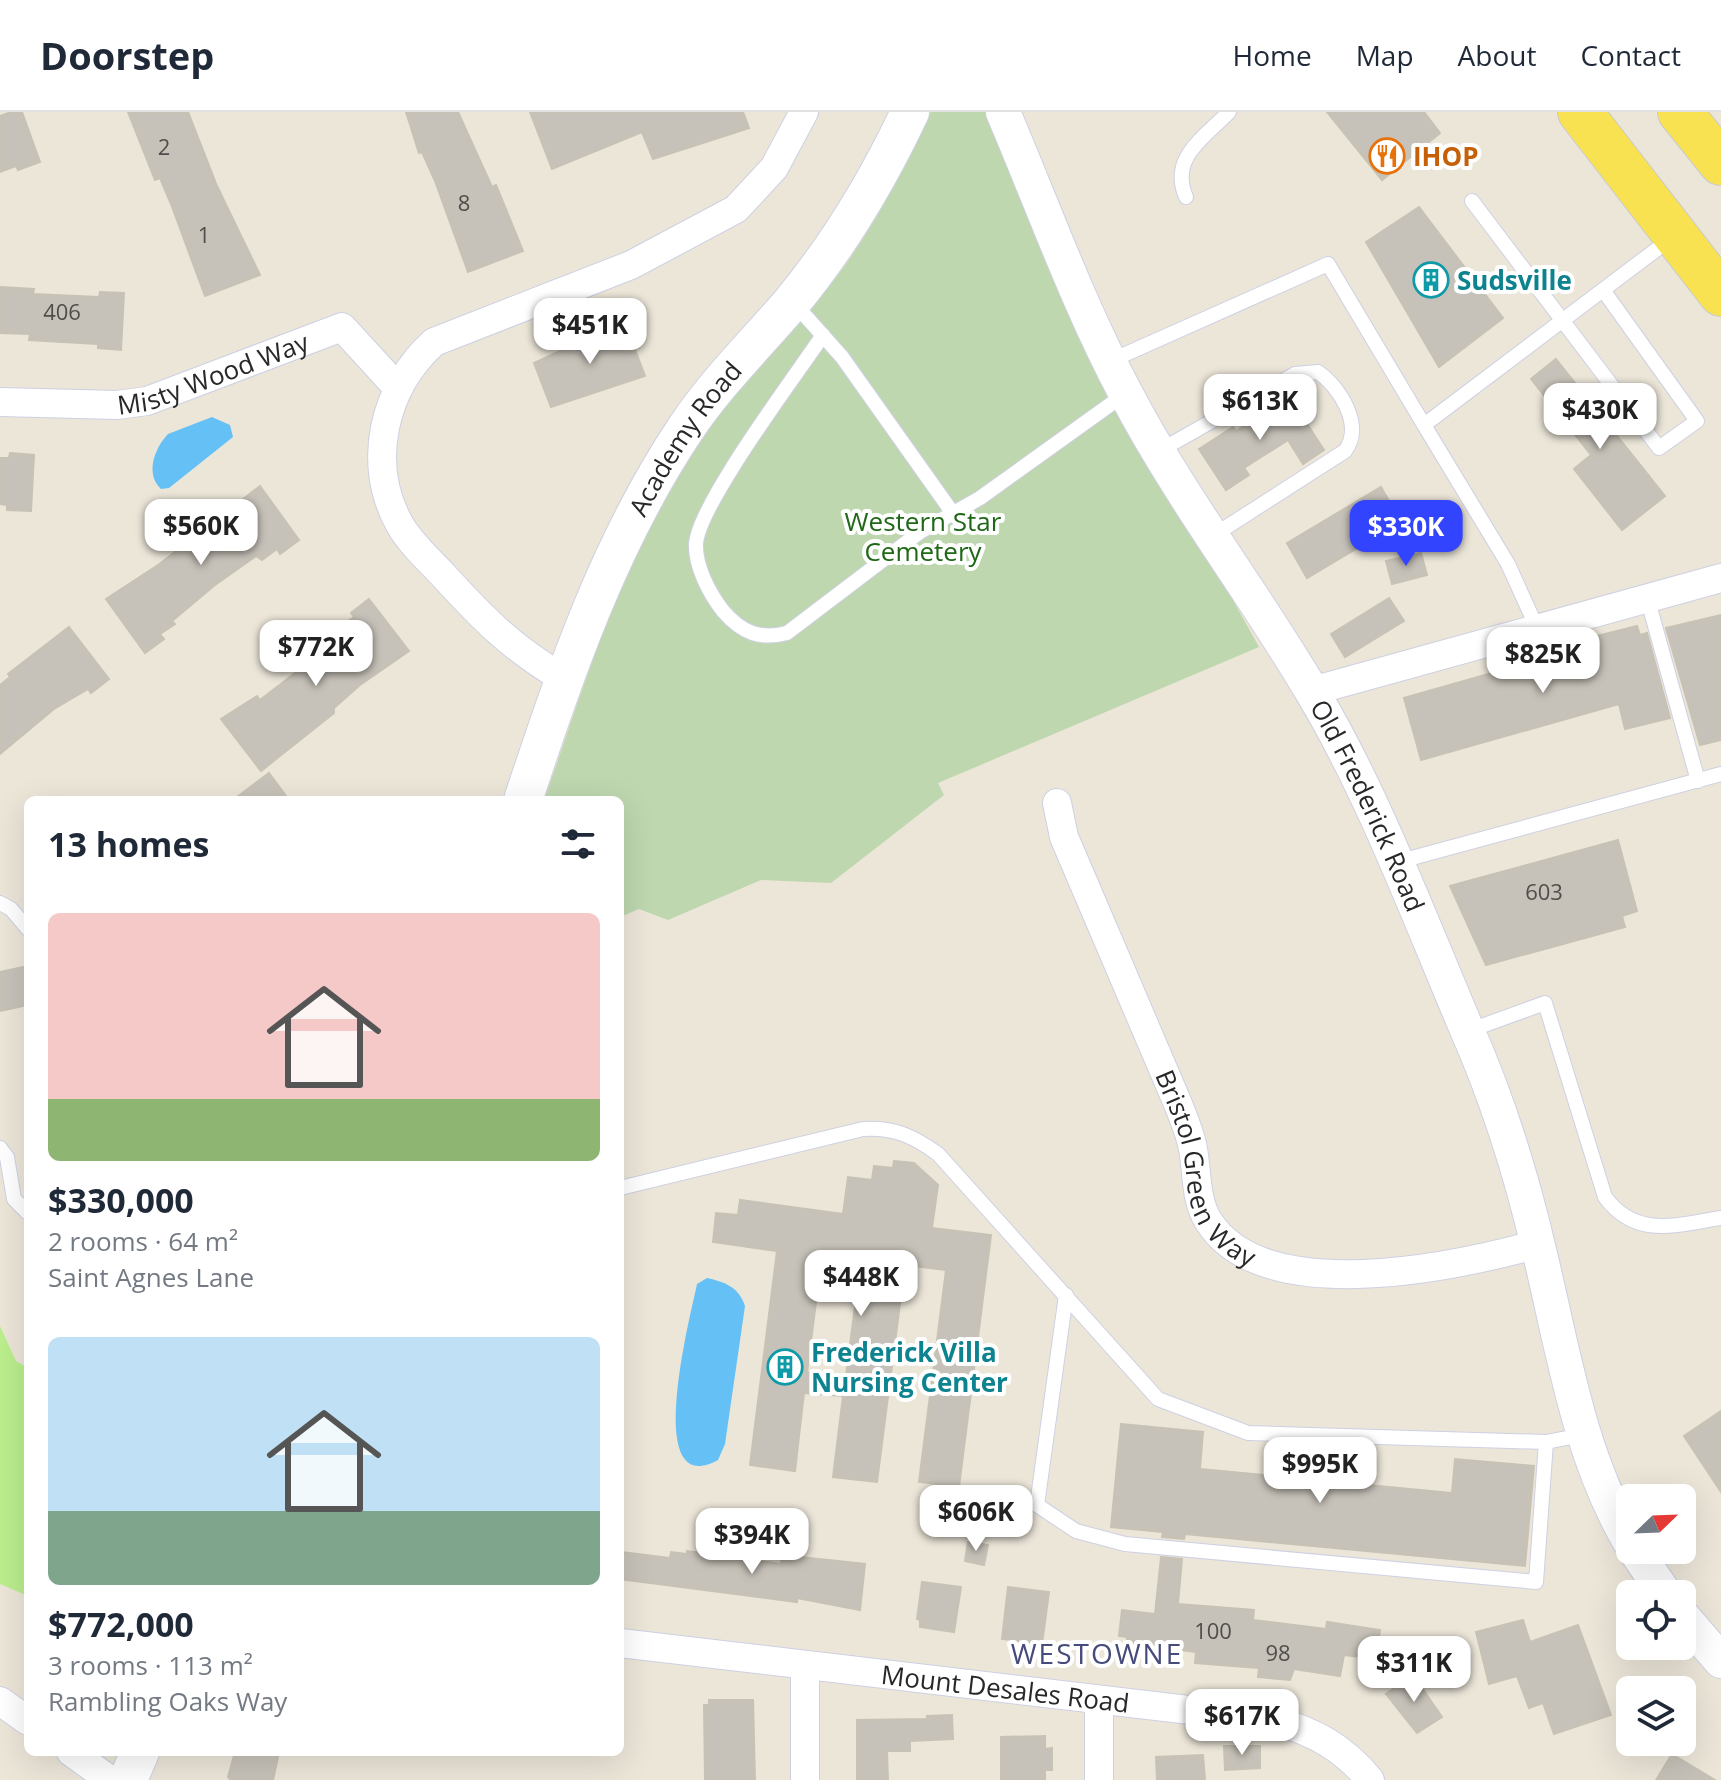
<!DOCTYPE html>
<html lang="en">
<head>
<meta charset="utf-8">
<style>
	:root { --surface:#fff; --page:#f2f2f3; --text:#1f2937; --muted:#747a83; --line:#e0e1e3; --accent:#34f }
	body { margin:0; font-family:"Open Sans",sans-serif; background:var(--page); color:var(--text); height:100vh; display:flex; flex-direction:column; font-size:30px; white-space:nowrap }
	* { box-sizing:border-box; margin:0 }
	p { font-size:26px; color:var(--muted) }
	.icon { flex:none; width:44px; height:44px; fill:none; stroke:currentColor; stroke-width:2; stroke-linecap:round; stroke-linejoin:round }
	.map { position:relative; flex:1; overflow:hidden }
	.side { position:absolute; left:24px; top:684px; width:600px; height:960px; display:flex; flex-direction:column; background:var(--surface); border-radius:12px; box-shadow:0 8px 32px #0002 }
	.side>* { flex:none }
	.needle { width:52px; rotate:67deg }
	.buttons { position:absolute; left:1616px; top:1372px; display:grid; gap:16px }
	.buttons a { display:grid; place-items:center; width:80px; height:80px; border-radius:12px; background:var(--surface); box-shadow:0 8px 32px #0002; font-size:40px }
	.price { position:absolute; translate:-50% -68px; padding:0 18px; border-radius:16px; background:#fff; color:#222; font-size:26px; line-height:52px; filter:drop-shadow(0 2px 4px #0008) }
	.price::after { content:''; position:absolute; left:50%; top:48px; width:24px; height:18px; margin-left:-12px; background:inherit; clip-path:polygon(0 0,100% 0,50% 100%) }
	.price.active { background:var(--accent); color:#fff }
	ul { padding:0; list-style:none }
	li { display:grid; align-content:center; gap:16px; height:424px; padding:0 24px }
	li span { display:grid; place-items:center; height:248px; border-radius:12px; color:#555 }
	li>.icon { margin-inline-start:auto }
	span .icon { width:144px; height:144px; fill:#fffc; stroke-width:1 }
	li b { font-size:34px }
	h2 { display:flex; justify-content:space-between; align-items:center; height:96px; padding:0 24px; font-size:34px }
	header { display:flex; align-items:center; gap:48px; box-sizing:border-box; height:112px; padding:0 40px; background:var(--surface); border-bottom:2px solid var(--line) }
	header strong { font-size:38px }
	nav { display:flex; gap:44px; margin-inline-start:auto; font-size:28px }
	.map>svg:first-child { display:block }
	.cemetery { fill:#bed7af }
	.pitch { fill:#bbee8d }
	.water { fill:#65c0f5 }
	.building { fill:#c7c2b9; stroke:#c7c2b3; stroke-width:2; fill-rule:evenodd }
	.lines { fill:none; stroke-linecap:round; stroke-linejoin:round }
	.service-casing { stroke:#ced0e3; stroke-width:16 }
	.minor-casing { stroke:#ced0e3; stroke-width:30 }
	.tertiary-casing { stroke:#ced0e3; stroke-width:36 }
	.secondary-casing { stroke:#ced0e3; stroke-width:40 }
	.primary-casing { stroke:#cbcbcb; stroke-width:46 }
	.service { stroke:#fff; stroke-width:14 }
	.minor { stroke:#fff; stroke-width:28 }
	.tertiary { stroke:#fff; stroke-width:34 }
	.secondary { stroke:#fff; stroke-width:38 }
	.primary { stroke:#f8e252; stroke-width:44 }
	.labels { text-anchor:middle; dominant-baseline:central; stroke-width:8; stroke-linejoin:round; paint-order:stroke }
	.number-label { font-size:22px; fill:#504e4c }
	.food-label { font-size:26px; font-weight:bold; fill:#c56008; stroke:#fff; text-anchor:start }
	.culture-label { font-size:26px; font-weight:bold; fill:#0d838f; stroke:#fff; text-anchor:start }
	.street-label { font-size:26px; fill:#282828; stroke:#fff }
	.park-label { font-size:26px; fill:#1e6816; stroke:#fff }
	.neighbourhood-label { font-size:28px; letter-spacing:2px; fill:#474b7b; stroke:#fff }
</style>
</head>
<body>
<header>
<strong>Doorstep</strong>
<nav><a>Home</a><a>Map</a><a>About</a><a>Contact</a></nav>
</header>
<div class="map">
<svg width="1721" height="1668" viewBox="0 0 1721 1668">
	<rect width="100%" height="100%" fill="#ece6d9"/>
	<!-- cemetery -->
	<path class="cemetery" d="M 931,0 L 987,0 L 1205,438 L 1259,535 L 938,671 L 944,683 L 831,771 L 761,768 L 668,808 L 639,797 L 620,805 L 620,688 L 544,688 C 587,568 622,442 694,337 C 734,278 785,228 830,173 C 872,121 902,59 931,0 Z"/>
	<!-- pitch -->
	<path class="pitch" d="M 0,1214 L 16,1249 L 28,1256 L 28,1484 L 0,1472 Z"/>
	<!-- water -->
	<g class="water">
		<path d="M 212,305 L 230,313 L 233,325 L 169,376 L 161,377 C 145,362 154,337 168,322 Z"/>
		<path d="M 707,1166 C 725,1170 739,1175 745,1194 L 725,1332 L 718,1348 C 641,1390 692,1198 697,1172 Z"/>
	</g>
	<!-- building -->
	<g class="building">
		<path d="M 11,0 L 22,0 L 40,50 L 18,58 L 16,54 L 0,60 L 0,4 Z"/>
		<path d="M 128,0 L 188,0 L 217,74 L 260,163 L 205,184 L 171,92 L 160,66 L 155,68 Z"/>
		<path d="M 406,0 L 458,0 L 492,75 L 496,73 L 523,139 L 468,160 L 435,69 L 422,40 L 419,41 Z"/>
		<path d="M 530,0 L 743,0 L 749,16 L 653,47 L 642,20 L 552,57 Z"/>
		<path d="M 1327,0 L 1424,0 L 1440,21 L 1382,68 Z"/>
		<path d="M 1419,95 L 1503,206 L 1439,255 L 1366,130 Z"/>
		<path d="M 0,175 L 34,177 L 33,182 L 99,185 L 100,180 L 124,181 L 121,238 L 98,236 L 98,232 L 29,228 L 30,222 L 0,221 Z"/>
		<path d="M 624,209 L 645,264 L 551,295 L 534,251 Z"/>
		<path d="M 1556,247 L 1665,384 L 1622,418 L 1574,357 L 1591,343 L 1531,267 Z"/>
		<path d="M 1289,284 L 1324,338 L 1303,352 L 1288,328 L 1244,356 L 1249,363 L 1226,378 L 1199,337 L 1233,315 L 1236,319 Z"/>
		<path d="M 10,341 L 34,343 L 31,399 L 7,398 L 7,393 L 0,392 L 0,346 L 9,346 Z"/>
		<path d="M 260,374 L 299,428 L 280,442 L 277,437 L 262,448 L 256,444 L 215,473 L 172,509 L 175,512 L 160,522 L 164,527 L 145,541 L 106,487 L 158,453 Z"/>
		<path d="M 1381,375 L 1401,410 L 1307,466 L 1287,431 Z"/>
		<path d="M 1421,441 L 1427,463 L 1392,472 L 1386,449 Z"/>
		<path d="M 1389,486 L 1404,509 L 1345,545 L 1331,522 Z"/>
		<path d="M 369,487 L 409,539 L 360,573 L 334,596 L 334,601 L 261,659 L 221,607 L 257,584 L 260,588 L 317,544 L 342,518 L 340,515 L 354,505 L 351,501 Z"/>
		<path d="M 1721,503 L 1721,628 L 1700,633 L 1666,516 Z"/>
		<path d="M 1637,514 L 1640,523 L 1647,521 L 1670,606 L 1625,617 L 1619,592 L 1421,648 L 1404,586 L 1583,535 L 1581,528 Z"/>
		<path d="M 69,515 L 109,567 L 91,581 L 88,577 L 54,597 L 0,642 L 0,573 L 10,565 L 8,562 Z"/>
		<path d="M 269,661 L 289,688 L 233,688 Z"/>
		<path d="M 1618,728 L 1637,799 L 1622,804 L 1625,815 L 1486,853 L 1450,774 Z"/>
		<path d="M 28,854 L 28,893 L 0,899 L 0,860 Z"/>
		<path d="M 894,1049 L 914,1051 L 938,1073 L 932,1116 L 991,1123 L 959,1375 L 919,1370 L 946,1158 L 905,1153 L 877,1370 L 833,1365 L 843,1284 L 804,1281 L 795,1359 L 750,1353 L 777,1139 L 713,1130 L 716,1101 L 738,1103 L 740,1088 L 843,1102 L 848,1065 L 872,1068 L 874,1054 L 893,1056 ZM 822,1143 L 861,1148 L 846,1264 L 807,1260 Z"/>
		<path d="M 1721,1299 L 1721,1380 L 1684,1324 Z"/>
		<path d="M 1121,1312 L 1203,1320 L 1200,1357 L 1452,1381 L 1455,1347 L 1534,1354 L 1525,1454 L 1185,1422 L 1184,1427 L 1162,1425 L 1163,1420 L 1111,1415 Z"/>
		<path d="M 968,1430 L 988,1433 L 984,1453 L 965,1449 Z"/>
		<path d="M 687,1439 L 781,1452 L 782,1443 L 865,1452 L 860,1498 L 797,1486 L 797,1490 L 620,1467 L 620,1440 L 670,1446 L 671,1440 L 687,1442 Z"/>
		<path d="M 1161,1445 L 1182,1447 L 1178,1492 L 1254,1498 L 1253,1508 L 1326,1517 L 1327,1510 L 1380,1518 L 1375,1547 L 1344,1543 L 1340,1564 L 1294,1557 L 1290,1568 L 1258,1565 L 1259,1556 L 1195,1551 L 1196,1540 L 1127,1531 L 1127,1525 L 1119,1524 L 1122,1498 L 1155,1502 Z"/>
		<path d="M 922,1470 L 961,1475 L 954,1520 L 920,1515 L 920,1508 L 917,1507 Z"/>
		<path d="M 1008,1475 L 1049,1480 L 1042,1532 L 1002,1527 Z"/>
		<path d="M 1523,1508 L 1530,1530 L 1578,1513 L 1611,1603 L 1554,1622 L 1543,1591 L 1529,1596 L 1517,1564 L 1489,1572 L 1476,1520 Z"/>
		<path d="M 1413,1563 L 1442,1605 L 1417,1621 L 1386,1582 Z"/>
		<path d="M 709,1588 L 753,1588 L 755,1668 L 705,1668 L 704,1593 L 709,1593 Z"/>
		<path d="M 952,1603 L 953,1627 L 910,1629 L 910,1639 L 887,1639 L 888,1668 L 857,1668 L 857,1608 L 927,1607 L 927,1604 Z"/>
		<path d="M 1045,1624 L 1045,1637 L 1052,1636 L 1052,1658 L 1045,1658 L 1045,1668 L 1001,1668 L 1001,1625 Z"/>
		<path d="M 1224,1634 L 1260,1634 L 1260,1656 L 1225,1658 Z"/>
		<path d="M 235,1640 L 279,1640 L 273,1668 L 231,1668 L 228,1665 Z"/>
		<path d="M 1672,1642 L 1715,1668 L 1656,1668 Z"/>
		<path d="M 1203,1643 L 1205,1668 L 1157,1668 L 1156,1645 Z"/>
	</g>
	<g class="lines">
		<defs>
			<g id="service">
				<path d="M 1186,85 C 1169,46 1204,26 1229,0"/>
				<path d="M 1472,89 L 1659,336 L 1697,309 L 1603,178"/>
				<path d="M 793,190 L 842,245 L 952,400"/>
				<path d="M 823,223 C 797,262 698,393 696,432 C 695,454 709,481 723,499 C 742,521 760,528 787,521 L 920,420 L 980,386 L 1125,282"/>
				<path d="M 1110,249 L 1328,152 L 1424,313"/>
				<path d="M 1159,339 L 1295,262 L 1318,260 C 1340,275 1364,314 1345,339 L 1211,425"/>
				<path d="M 1647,485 L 1698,669"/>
				<path d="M 1536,514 L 1508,452 L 1424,313 L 1673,125"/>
				<path d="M 1397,750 L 1721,662"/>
				<path d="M 0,791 L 11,797 L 28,817"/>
				<path d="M 1468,919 L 1545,891 L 1605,1085 C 1636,1127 1676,1113 1721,1106"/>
				<path d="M 0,1036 L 7,1045 L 14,1087 L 28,1101"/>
				<path d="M 620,1076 L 863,1017 C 894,1015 913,1024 938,1042 L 1158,1287 L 1248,1321 L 1546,1330 L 1582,1323"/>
				<path d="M 1066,1183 L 1037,1393 L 1076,1419 L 1125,1432 L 1536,1470 L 1546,1330"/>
			</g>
			<g id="minor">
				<path id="s1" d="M 0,290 L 117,293 L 147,289 L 342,215 L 396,274"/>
				<path d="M 564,567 C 511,535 485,509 444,464 C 429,448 411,432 400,413 C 365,351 384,275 434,230 L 631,153 L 736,97 L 774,56 L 804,0"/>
				<path d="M 1312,579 L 1721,466"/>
				<path id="s2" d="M 1057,691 L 1064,725 L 1178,992 C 1183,1005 1189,1019 1192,1032 C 1198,1058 1194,1087 1209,1110 C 1265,1196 1454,1155 1538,1132"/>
				<path id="s3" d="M 620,1531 L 1274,1608 C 1314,1620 1343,1635 1370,1668"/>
				<path d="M 805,1553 L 805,1668"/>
				<path d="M 0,1589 L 28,1609"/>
				<path d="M 1099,1590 L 1099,1668"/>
				<path d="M 71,1640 L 110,1668"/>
			</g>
			<g id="tertiary">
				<path id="s4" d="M 1003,0 C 1043,94 1078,192 1126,282 C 1181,387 1254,481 1314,583 C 1374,684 1419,805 1465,913 C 1497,985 1521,1061 1539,1138 C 1563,1237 1578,1341 1630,1430"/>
				<path d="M 1635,1438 L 1665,1482"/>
				<path d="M 1682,1504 L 1721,1549"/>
			</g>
			<g id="secondary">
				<path id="s5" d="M 523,688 C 566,559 609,431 686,316 C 716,271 756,232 791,191 C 839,133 878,68 910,0"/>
				<path d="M 128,1668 L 140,1640"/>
			</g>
			<g id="primary">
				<path d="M 1580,0 L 1721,182"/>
				<path d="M 1680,0 L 1721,51"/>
			</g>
		</defs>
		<!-- service casing -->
		<use href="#service" class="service-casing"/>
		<!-- minor casing -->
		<use href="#minor" class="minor-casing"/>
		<!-- tertiary casing -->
		<use href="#tertiary" class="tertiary-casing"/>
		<!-- secondary casing -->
		<use href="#secondary" class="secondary-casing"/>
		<!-- primary casing -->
		<use href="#primary" class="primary-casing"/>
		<!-- service -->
		<use href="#service" class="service"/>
		<!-- minor -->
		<use href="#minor" class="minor"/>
		<!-- tertiary -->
		<use href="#tertiary" class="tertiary"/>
		<!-- secondary -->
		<use href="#secondary" class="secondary"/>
		<!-- primary -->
		<use href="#primary" class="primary"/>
	</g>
	<!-- icons -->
	<defs>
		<symbol id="restaurant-ring" viewBox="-11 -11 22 22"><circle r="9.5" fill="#fff" stroke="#e8710a" stroke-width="1.5"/><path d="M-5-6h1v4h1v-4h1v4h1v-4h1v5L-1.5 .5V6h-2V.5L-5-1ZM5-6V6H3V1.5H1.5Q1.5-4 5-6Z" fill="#e8710a"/></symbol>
		<symbol id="building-ring" viewBox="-11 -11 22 22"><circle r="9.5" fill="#fff" stroke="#0f9aa8" stroke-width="1.5"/><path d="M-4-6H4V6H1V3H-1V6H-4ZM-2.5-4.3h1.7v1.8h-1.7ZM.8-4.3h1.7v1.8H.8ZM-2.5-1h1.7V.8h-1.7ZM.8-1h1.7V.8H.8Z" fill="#0f9aa8"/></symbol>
	</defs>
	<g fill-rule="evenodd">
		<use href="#restaurant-ring" x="1367" y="24" width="40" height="40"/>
		<use href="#building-ring" x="1411" y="148" width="40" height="40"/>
		<use href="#building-ring" x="765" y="1235" width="40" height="40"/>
	</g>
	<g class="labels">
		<!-- number labels -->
		<g class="number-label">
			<text x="164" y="34">2</text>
			<text x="464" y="90">8</text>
			<text x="204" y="122">1</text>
			<text x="62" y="199">406</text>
			<text x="1544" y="779">603</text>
			<text x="1213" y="1518">100</text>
			<text x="1278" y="1540">98</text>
		</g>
		<!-- food labels -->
		<g class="food-label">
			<text x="1413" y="44">IHOP</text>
		</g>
		<!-- culture labels -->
		<g class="culture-label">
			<text x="1457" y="168">Sudsville</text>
			<text x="811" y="1240">Frederick Villa<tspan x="811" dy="30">Nursing Center</tspan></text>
		</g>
		<!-- street labels -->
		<g class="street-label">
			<text stroke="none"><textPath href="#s1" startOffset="218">Misty Wood Way</textPath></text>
			<text stroke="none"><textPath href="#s5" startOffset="398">Academy Road</textPath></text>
			<text stroke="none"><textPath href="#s4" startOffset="786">Old Frederick Road</textPath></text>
			<text stroke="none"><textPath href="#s2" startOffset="398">Bristol Green Way</textPath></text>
			<text stroke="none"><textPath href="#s3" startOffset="388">Mount Desales Road</textPath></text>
		</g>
		<!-- park labels -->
		<g class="park-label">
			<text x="923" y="409">Western Star<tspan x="923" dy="30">Cemetery</tspan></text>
		</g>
		<!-- neighbourhood labels -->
		<g class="neighbourhood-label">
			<text x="1097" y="1541">WESTOWNE</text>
		</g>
	</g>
</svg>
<div class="buttons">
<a><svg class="needle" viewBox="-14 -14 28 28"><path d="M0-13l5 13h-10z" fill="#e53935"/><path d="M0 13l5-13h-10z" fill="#747a83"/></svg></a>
<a><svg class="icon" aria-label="locate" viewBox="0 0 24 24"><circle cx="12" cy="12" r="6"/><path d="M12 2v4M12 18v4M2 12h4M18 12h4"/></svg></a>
<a><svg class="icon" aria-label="layers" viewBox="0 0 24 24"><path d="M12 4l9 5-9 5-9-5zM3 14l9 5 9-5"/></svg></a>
</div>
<b class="price" style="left:590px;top:254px">$451K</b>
<b class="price" style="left:1260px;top:330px">$613K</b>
<b class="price" style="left:1600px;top:339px">$430K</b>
<b class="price" style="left:201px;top:455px">$560K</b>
<b class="price active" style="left:1406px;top:456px">$330K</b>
<b class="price" style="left:316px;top:576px">$772K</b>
<b class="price" style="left:1543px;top:583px">$825K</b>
<b class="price" style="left:861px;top:1206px">$448K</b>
<b class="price" style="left:1320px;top:1393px">$995K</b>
<b class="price" style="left:976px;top:1441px">$606K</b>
<b class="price" style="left:752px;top:1464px">$394K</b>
<b class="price" style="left:1414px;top:1592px">$311K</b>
<b class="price" style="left:1242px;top:1645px">$617K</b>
<section class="side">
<h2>13 homes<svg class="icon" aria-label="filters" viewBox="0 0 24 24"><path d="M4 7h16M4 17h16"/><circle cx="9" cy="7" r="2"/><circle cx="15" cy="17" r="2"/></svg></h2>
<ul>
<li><span style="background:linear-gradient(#f6c9c9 75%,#8fb573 0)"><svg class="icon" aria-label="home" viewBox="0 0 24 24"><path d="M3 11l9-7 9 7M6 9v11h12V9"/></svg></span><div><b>$330,000</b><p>2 rooms · 64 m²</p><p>Saint Agnes Lane</p></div></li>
<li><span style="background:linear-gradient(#bfe0f5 70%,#7fa58c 0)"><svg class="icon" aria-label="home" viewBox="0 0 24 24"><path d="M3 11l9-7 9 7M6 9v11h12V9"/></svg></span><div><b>$772,000</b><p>3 rooms · 113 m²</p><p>Rambling Oaks Way</p></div></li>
</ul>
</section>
</div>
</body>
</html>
